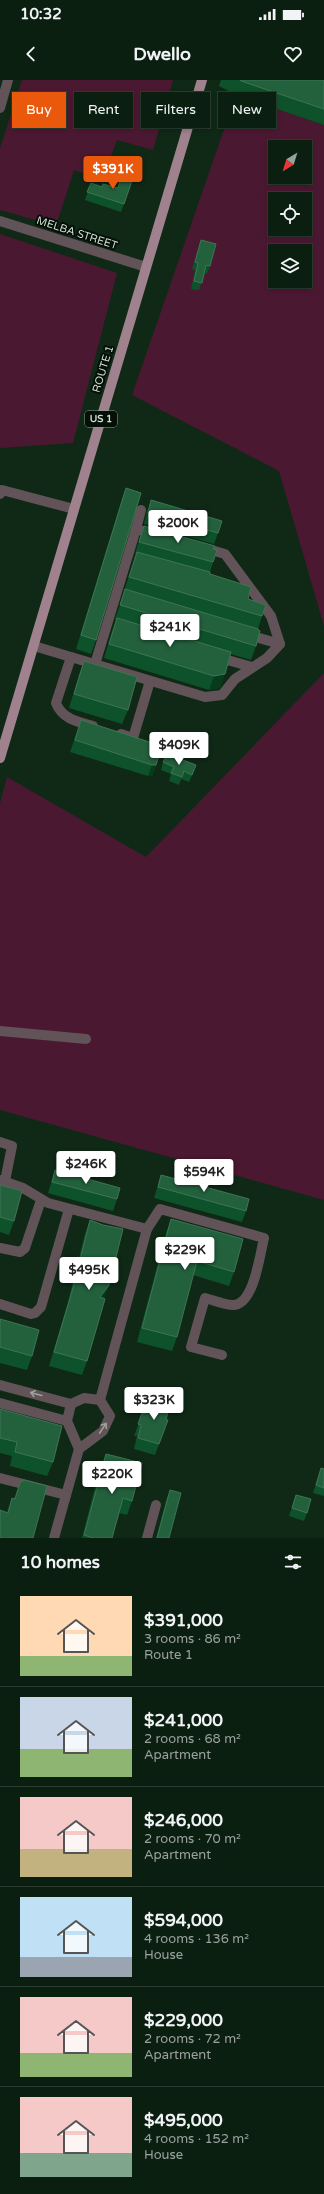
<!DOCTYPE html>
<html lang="en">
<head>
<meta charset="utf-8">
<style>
	:root { --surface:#0b1f10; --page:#142719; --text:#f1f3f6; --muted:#9aa29f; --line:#2b3d30; --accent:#ea580c }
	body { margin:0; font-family:"Varela Round",sans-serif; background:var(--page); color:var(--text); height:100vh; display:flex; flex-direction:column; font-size:15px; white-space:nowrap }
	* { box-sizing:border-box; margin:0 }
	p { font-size:13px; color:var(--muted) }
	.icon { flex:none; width:22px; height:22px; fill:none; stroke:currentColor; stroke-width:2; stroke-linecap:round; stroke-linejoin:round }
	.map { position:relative; height:1458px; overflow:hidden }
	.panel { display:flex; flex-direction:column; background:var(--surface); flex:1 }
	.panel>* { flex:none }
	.banner { position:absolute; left:12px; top:12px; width:300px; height:36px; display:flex; gap:8px }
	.needle { width:26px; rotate:218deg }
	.tools { position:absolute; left:268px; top:60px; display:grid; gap:8px }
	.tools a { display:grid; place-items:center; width:44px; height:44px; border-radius:0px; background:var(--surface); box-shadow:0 2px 6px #0003,0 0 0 1px var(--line); font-size:20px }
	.price { position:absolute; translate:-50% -34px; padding:0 9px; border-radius:4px; background:#fff; color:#222; font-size:13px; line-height:26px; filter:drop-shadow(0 1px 2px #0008) }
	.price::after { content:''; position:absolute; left:50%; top:24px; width:12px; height:9px; margin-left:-6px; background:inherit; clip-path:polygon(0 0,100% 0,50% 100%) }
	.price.selected { background:var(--accent); color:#fff }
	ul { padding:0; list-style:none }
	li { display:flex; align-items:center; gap:12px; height:100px; padding:0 20px }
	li+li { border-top:1px solid var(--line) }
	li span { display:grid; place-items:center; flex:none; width:112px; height:80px; border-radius:0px; color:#555 }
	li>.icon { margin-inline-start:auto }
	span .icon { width:48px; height:48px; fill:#fffc; stroke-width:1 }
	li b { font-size:17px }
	h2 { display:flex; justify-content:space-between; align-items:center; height:48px; padding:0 20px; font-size:17px }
	.pill { padding:0 14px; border-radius:0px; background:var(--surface); box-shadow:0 2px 6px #0003,0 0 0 1px var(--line); font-size:14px; line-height:36px }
	.pill.selected { background:var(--accent); color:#fff }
	.status { display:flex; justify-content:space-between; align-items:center; height:28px; padding:0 20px; background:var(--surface); direction:ltr }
	.status svg { height:11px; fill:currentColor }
	header { display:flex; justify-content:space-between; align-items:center; height:52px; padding:0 20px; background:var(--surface); font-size:18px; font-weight:700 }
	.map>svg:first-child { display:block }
	.green { fill:#4b1831; fill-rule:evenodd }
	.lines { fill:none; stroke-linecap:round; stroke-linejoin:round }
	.minor { stroke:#615358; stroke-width:10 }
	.major { stroke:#a0828e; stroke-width:10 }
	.wall { fill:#0e522b }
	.shaded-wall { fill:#063b1b }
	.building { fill:#23613d; stroke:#3e7554 }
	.oneway { stroke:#9ea09b }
	.labels { text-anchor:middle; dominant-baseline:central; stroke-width:4; stroke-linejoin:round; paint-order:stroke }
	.shield { fill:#050f07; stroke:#92a195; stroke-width:1 }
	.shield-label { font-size:10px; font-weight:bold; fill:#cfdfd2 }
	.street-label { font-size:11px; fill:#cfdfd2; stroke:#050f07 }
</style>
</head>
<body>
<div class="status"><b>10:32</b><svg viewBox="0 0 49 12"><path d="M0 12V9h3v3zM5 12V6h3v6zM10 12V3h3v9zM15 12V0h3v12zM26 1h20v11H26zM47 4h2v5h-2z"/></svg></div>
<header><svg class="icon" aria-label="back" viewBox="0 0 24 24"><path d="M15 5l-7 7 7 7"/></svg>Dwello<svg class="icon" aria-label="heart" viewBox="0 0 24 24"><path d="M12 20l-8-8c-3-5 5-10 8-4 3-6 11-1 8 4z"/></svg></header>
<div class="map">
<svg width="324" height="1458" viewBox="0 0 324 1458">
	<rect width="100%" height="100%" fill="#0f2916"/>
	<!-- green -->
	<g class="green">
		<path d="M 22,0 L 173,0 L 153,70 L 117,60 L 102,100 L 74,90 L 56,146 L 0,130 L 0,68 Z"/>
		<path d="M 236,15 L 324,45 L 324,546 L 279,391 L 132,315 ZM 275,67 L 305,67 L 305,97 L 275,97 ZM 275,119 L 305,119 L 305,149 L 275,149 ZM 275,171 L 305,171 L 305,201 L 275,201 Z"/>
		<path d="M 0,154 L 117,193 L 73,363 L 0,368 Z"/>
		<path d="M 324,593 L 324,1120 L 0,1030 L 0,723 L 7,697 L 146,777 Z"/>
	</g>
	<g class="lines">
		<!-- minor -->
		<g class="minor">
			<path d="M 0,28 L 8,0"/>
			<path d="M 0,141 L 146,187"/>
			<path d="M 0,414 L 2,410 L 74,429"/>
			<path d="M 136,449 L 141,430"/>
			<path d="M 245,554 L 280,564"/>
			<path d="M 34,566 L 205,617 L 222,615 L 235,599 L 267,578 L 280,564 L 271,536 L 225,474 L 204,468"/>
			<path d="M 71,577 L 56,623 C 62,639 78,642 93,646"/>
			<path d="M 217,577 L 252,587"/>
			<path d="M 95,584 L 136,449 L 156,455"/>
			<path d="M 121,654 L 133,658 L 150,601"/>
			<path d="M 0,951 L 86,959"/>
			<path d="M 0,1062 L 12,1066 L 5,1101"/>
			<path d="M 0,1100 L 23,1108 L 48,1123 L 147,1149 L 100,1320 L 110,1336 L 103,1351 L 79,1369 L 54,1458"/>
			<path d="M 147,1149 L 160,1129 L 264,1158 C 260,1174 254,1225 233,1225 C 224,1225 213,1220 205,1218 L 191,1267 L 222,1275"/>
			<path d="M 0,1168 L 20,1172 L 25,1168 L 41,1120"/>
			<path d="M 0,1224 L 31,1234 L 35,1233 L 41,1227 L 69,1129"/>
			<path d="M 0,1305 L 71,1324 L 84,1318 L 100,1320"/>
			<path d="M 0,1323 L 67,1341"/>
			<path d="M 71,1324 L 67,1341 L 79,1369"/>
			<path d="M 0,1398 L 66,1415"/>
			<path d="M 147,1458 L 156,1425"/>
		</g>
		<!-- major -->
		<path class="major" d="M 0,678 L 202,0"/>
	</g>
	<!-- wall -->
	<g class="wall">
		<path d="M 221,0 L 324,0 L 324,45 L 236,15 L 219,6 Z"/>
		<path d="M 122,94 L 133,98 L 121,132 L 85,120 L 91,103 L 102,107 L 118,108 Z"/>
		<path d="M 201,160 L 210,186 L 207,194 L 204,193 L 199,210 L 191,209 L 195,190 L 192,189 Z"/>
		<path d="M 126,408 L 96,560 L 91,574 L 76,569 L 121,422 Z"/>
		<path d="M 151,420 L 218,453 L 214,464 L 144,444 L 147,431 Z"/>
		<path d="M 144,446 L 213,469 L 213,482 L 210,492 L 210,494 L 248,519 L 262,536 L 258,549 L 256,566 L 251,580 L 231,574 L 220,608 L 209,610 L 104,578 L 112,552 L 116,540 L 115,539 L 125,511 L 124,511 L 136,474 L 135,474 L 140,457 Z"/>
		<path d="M 84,581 L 128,630 L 122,644 L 69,628 L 79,595 Z"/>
		<path d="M 81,640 L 156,685 L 152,696 L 148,696 L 70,672 Z"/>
		<path d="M 163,682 L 193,693 L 189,702 L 181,699 L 179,705 L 169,701 L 171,694 L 161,690 Z"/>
		<path d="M 55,1090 L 117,1119 L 113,1131 L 48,1113 Z"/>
		<path d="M 161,1095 L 246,1131 L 242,1142 L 154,1118 Z"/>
		<path d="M 0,1105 L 14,1141 L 9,1155 L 0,1152 Z"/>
		<path d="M 171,1139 L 234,1192 L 229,1206 L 193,1195 L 177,1257 L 172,1271 L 137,1262 L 166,1153 Z"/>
		<path d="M 90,1140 L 104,1219 L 87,1281 L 82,1295 L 49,1286 L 68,1222 L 85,1154 Z"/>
		<path d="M 0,1239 L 32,1276 L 27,1290 L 0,1283 Z"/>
		<path d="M 149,1318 L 166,1340 L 168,1340 L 155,1375 L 134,1369 L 137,1356 L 134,1356 L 138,1345 L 142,1333 L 144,1334 Z"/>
		<path d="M 0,1329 L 53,1382 L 47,1396 L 10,1386 L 12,1376 L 0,1373 Z"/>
		<path d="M 106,1374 L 132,1421 L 127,1435 L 119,1433 L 112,1458 L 82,1458 L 100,1388 Z"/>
		<path d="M 321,1388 L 324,1389 L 324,1416 L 313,1413 Z"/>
		<path d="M 20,1403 L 33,1458 L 7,1432 L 12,1418 L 14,1419 Z"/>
		<path d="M 170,1410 L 169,1458 L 156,1458 L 166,1421 Z"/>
		<path d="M 296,1415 L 307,1433 L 304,1441 L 289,1436 Z"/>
	</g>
	<!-- shaded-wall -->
	<g class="shaded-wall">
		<path d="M 225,594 L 220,608 L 209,610 L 214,596 Z"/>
		<path d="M 152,685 L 156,685 L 152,696 L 148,696 Z"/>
		<path d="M 109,1205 L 104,1219 L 100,1217 Z"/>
	</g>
	<!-- building -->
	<g class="building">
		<path d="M 240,0 L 324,0 L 324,29 L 241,1 Z"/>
		<path d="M 122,94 L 133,98 L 124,124 L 87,112 L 91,103 L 102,107 L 103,104 L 118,108 Z"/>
		<path d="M 201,160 L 216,164 L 210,186 L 206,185 L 202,203 L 194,201 L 198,183 L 195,182 Z"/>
		<path d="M 126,408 L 141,413 L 96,560 L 81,555 Z"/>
		<path d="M 151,420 L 222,441 L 218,453 L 148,433 Z"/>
		<path d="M 144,446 L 215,466 L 213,469 L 217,470 L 213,482 L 139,462 Z"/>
		<path d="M 137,472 L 210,492 L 210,494 L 251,507 L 248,519 L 266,525 L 262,536 L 129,497 Z"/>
		<path d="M 125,509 L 258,549 L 260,551 L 256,566 L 120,525 Z"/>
		<path d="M 117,538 L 231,572 L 225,594 L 214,596 L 109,564 Z"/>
		<path d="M 84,581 L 137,597 L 128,630 L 74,614 Z"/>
		<path d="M 81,640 L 162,666 L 156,685 L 152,685 L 75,660 Z"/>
		<path d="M 167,674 L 196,685 L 192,695 L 184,691 L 182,697 L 171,693 L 174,687 L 163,682 Z"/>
		<path d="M 55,1090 L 120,1108 L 117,1119 L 52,1102 Z"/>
		<path d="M 161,1095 L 249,1119 L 246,1131 L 158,1107 Z"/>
		<path d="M 0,1105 L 22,1111 L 14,1141 L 0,1137 Z"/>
		<path d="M 171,1139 L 243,1159 L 234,1192 L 197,1181 L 177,1257 L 142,1248 Z"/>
		<path d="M 90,1140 L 103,1145 L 123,1149 L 109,1205 L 100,1217 L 105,1219 L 87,1281 L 54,1272 L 73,1208 Z"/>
		<path d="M 0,1239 L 39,1250 L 32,1276 L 0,1267 Z"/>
		<path d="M 149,1318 L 170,1323 L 166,1340 L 168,1340 L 159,1364 L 138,1358 L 141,1345 L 138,1344 L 142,1333 L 144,1334 Z"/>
		<path d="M 0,1329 L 62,1346 L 53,1382 L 15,1372 L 17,1362 L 0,1358 Z"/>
		<path d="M 106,1374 L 142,1383 L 132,1421 L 123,1418 L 112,1458 L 93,1458 L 84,1455 Z"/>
		<path d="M 321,1388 L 324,1389 L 324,1408 L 316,1405 Z"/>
		<path d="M 24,1400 L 47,1406 L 33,1458 L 0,1458 L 0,1430 L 8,1433 L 12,1418 L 15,1419 L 20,1403 Z"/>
		<path d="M 170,1410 L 181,1413 L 169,1458 L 157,1458 Z"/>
		<path d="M 296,1415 L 311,1419 L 307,1433 L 292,1428 Z"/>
	</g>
	<!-- one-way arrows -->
	<defs><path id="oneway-shaft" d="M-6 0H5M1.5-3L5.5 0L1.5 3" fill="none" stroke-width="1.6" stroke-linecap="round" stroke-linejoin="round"/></defs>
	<g class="oneway">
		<use href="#oneway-shaft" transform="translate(36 1314) rotate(-165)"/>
		<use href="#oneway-shaft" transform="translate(103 1348) rotate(-56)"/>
	</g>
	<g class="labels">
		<!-- shield labels -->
		<rect class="shield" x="85" y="331" width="32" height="16" rx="3"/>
		<g class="shield-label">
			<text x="101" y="339">US 1</text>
		</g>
		<!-- street labels -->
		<g class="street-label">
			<text transform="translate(77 153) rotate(18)">MELBA STREET</text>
			<text transform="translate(103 289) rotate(-73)">ROUTE 1</text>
		</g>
	</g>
</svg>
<div class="tools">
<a><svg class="needle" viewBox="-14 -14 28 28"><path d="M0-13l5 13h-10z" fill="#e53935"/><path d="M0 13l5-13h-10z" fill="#9aa29f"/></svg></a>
<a><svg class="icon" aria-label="locate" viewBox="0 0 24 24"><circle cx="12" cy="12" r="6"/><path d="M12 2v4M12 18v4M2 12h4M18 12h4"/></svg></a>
<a><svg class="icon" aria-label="layers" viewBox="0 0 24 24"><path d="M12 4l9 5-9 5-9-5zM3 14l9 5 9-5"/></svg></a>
</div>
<b class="price selected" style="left:113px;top:110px">$391K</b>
<b class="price" style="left:178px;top:464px">$200K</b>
<b class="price" style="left:170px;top:568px">$241K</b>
<b class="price" style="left:179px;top:686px">$409K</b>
<b class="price" style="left:86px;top:1105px">$246K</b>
<b class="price" style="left:204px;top:1113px">$594K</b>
<b class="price" style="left:185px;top:1191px">$229K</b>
<b class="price" style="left:89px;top:1211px">$495K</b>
<b class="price" style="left:154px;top:1341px">$323K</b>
<b class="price" style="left:112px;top:1415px">$220K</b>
<div class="banner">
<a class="pill selected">Buy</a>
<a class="pill">Rent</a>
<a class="pill">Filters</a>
<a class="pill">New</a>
</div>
</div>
<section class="panel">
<h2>10 homes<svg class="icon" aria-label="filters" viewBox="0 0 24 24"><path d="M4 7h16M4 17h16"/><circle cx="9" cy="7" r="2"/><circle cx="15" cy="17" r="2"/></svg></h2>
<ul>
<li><span style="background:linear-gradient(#ffd9b3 75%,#8fb573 0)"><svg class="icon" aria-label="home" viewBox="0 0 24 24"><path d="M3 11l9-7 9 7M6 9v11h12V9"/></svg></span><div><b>$391,000</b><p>3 rooms · 86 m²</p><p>Route 1</p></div></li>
<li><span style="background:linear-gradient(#c9d6e8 65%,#8fb573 0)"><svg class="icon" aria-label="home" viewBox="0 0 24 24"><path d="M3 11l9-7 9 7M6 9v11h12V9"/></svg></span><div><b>$241,000</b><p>2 rooms · 68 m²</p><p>Apartment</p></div></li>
<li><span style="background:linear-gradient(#f6c9c9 65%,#c2b280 0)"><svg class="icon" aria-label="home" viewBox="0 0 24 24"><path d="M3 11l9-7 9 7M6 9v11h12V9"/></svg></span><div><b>$246,000</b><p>2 rooms · 70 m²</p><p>Apartment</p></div></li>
<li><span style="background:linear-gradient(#bfe0f5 75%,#9aa5b1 0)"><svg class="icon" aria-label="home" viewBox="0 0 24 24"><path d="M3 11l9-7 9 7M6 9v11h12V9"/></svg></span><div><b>$594,000</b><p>4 rooms · 136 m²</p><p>House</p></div></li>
<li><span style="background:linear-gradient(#f6c9c9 70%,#8fb573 0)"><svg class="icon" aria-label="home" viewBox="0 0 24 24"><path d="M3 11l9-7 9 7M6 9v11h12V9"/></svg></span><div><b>$229,000</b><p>2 rooms · 72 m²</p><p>Apartment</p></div></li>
<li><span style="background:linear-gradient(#f6c9c9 70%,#7fa58c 0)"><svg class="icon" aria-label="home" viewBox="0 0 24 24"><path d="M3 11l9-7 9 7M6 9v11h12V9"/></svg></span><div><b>$495,000</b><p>4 rooms · 152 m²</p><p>House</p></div></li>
</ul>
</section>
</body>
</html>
